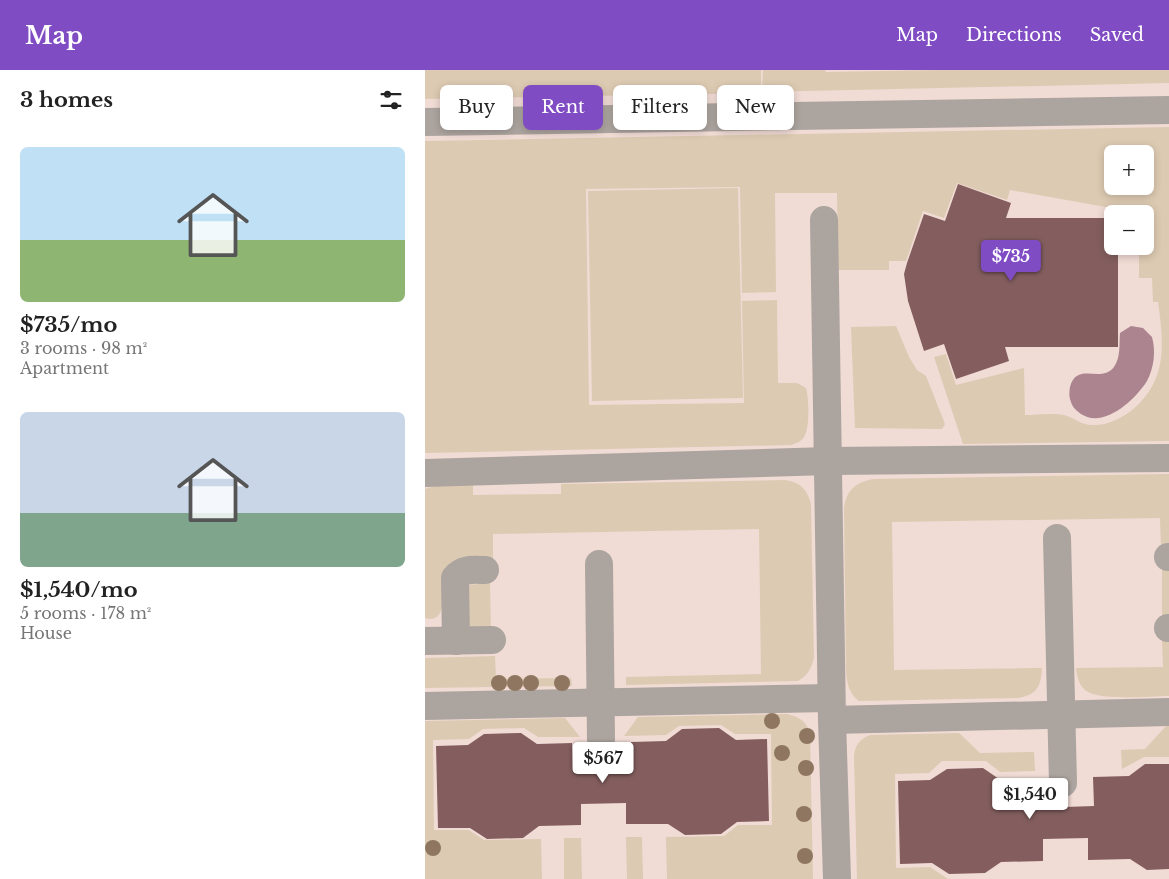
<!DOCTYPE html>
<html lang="en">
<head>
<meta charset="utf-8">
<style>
	:root { --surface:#fff; --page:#f6f6f6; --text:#222; --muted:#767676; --accent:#804cc4 }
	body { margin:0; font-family:"Libre Baskerville",serif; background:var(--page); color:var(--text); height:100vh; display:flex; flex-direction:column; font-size:19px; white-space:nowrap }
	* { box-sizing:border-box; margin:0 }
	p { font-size:16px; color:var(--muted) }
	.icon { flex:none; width:28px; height:28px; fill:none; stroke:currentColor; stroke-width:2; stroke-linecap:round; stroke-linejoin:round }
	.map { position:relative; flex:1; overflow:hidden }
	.details { display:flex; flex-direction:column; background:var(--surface); width:425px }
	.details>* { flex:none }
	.hud { position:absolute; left:15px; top:15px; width:475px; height:45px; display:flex; gap:10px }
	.fabs { position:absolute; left:679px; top:75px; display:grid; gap:10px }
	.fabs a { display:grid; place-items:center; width:50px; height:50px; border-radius:8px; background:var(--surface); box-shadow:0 2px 8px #0003; font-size:25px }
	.price { position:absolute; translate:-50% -42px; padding:0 11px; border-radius:5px; background:#fff; color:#222; font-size:16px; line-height:32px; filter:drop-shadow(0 1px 2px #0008) }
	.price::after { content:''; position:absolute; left:50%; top:30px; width:15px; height:11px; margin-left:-8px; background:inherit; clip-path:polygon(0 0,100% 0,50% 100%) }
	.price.active { background:var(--accent); color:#fff }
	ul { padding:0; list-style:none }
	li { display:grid; align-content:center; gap:10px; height:265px; padding:0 20px }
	li span { display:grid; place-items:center; height:155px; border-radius:8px; color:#555 }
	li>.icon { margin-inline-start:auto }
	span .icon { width:90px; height:90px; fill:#fffc; stroke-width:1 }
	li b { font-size:21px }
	h2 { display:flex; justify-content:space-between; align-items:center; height:60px; padding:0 20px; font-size:21px }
	.pill { padding:0 18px; border-radius:8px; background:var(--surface); box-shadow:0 2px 8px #0003; font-size:18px; line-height:45px }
	.pill.active { background:var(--accent); color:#fff }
	header { display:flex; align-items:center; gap:30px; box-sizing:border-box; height:70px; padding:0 25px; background:var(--accent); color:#fff }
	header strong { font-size:24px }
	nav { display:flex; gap:28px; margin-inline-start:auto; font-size:18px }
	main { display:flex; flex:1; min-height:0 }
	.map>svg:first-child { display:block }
	.green { fill:#ddcab2; fill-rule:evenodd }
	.water { fill:#ab8490 }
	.building { fill:#845e5f }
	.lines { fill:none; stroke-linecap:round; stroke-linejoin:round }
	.minor { stroke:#aca49f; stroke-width:28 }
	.tree { fill:#8e7660 }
</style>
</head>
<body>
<header>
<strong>Map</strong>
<nav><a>Map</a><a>Directions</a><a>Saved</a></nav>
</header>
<main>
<section class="details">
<h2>3 homes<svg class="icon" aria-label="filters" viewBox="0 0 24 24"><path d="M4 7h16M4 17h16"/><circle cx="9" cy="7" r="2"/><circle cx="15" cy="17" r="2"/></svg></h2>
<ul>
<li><span style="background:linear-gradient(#bfe0f5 60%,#8fb573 0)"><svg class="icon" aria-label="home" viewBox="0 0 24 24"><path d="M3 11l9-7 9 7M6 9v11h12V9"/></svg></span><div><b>$735/mo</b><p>3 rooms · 98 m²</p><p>Apartment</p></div></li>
<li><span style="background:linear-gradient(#c9d6e8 65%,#7fa58c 0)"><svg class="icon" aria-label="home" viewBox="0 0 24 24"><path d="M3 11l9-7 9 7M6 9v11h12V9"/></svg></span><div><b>$1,540/mo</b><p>5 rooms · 178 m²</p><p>House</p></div></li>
</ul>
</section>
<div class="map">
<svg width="744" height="809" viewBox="0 0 744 809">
	<rect width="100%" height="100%" fill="#f1dbd5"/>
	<!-- green -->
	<g class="green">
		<path d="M 0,0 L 336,0 L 336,23 L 0,29 Z"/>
		<path d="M 338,0 L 400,0 L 401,2 L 515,0 L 744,0 L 744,13 L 337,22 Z"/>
		<path d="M 744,57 L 744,371 L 538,374 L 509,287 L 521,284 L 531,315 L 599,298 L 600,345 C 611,345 634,342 642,346 C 651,349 657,355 667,355 C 681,356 695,349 706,341 C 743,311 739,274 733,232 L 728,232 L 727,208 L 714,208 L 714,182 L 699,182 L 699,176 L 720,176 L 720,144 L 698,144 L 698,140 L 585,120 L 582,130 L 532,113 L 519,148 L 498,141 L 481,191 L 464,191 L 464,200 L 413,200 L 412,123 L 350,123 L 351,222 L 317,223 L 315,117 L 161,119 L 164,335 L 319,333 L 317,231 L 352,230 L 353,313 L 372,313 L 381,318 C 384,328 385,358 379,367 C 376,372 371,373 366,375 L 0,383 L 0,71 ZM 688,84 L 720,84 L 720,116 L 688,116 Z"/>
		<path d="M 313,118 L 318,328 L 167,331 L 163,121 Z"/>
		<path d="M 471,256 L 484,287 L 492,300 L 501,306 L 520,354 L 517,359 L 430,358 L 426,257 Z"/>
		<path d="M 744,404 L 744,477 L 736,477 L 735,448 L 467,452 L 469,600 L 617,598 C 616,617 612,625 592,628 L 434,631 C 424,624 422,613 421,601 L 419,438 C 421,420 431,412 449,409 Z"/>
		<path d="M 360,410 C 375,412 382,419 386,434 L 389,588 C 386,599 383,605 373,611 L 201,615 L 201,607 L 336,604 L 334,459 L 68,464 L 68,492 L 17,537 C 15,546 10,551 0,548 L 0,419 C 15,413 32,415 48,415 L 48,425 L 136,424 L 136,414 Z"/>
		<rect x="737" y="498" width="7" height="52"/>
		<path d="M 65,513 L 66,566 L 44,565 L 43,515 Z"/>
		<path d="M 737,570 L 744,570 L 744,626 C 725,626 672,632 659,619 C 653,613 652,605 651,598 L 738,597 Z"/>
		<path d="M 70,586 L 71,609 L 146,608 L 147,616 L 0,618 L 0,588 Z"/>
		<path d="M 362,644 C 374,647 382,651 385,664 L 388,809 L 242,809 L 241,767 L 299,766 L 313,755 L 347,755 L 346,664 L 310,664 L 296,655 L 254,656 L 241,665 L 199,666 L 213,647 Z"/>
		<path d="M 140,648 L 155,667 L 113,667 L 99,658 L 58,659 L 44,669 L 8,670 L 9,760 L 44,760 L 59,770 L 116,769 L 117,809 L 0,809 L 0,651 Z"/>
		<path d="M 741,656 L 744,656 L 744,687 L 719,687 L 697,699 L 696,680 L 720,679 Z"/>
		<path d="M 534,663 L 555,683 L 609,682 L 610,701 L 575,702 L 561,691 L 517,691 L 504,703 L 470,704 L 471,798 L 505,797 L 523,809 L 432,809 L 429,686 C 430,675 435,669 445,665 Z"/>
		<path d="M 201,767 L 217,767 L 218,809 L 202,809 Z"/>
		<path d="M 139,768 L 156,768 L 157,809 L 139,809 Z"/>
	</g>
	<!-- water -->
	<path class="water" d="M 706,256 L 718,258 L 727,267 C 731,281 729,298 722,311 C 710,330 679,359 656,344 C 652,341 647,337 646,332 C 644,328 644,322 645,317 C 652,291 676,314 689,297 C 696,287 694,274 695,263 Z"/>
	<!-- building -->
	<g class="building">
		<path d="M 533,114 L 586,133 L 581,148 L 688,148 L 688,176 L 693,176 L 693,277 L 580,277 L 584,291 L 531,309 L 519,274 L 499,281 L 483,231 L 479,204 L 482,193 L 499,144 L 520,151 Z"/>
		<path d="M 294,658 L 311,670 L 342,669 L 344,751 L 312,752 L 296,764 L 260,765 L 243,754 L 201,754 L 201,733 L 156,734 L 156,755 L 114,756 L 98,768 L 62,769 L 45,758 L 13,758 L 11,676 L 43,675 L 59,664 L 96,663 L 112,674 L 147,673 L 148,702 L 207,701 L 206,672 L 241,671 L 257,659 Z"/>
		<path d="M 720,694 L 744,694 L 744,799 L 722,800 L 705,789 L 663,790 L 663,768 L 618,769 L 618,791 L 576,792 L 560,803 L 524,804 L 507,793 L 475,794 L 473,711 L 505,710 L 522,699 L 558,698 L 574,709 L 609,708 L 610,738 L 669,736 L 668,707 L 704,706 Z"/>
	</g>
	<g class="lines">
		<!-- minor -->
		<g class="minor">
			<path d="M 0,52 L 744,40"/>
			<path d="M 399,150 L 407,650 L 412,809"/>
			<path d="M 0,403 L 403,391 L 744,388"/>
			<path d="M 632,468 L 638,713"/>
			<path d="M 743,487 L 744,487"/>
			<path d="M 174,494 L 176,669"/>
			<path d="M 743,558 L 744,558"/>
			<path d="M 0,571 L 67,570"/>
			<path d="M 31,571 L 30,508 C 38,498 48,500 60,500"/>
			<path d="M 0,636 L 406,628"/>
			<path d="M 407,650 L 744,642"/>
		</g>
	</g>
	<!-- trees -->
	<g class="tree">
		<circle cx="74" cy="613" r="8"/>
		<circle cx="90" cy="613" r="8"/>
		<circle cx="106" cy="613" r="8"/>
		<circle cx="137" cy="613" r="8"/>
		<circle cx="347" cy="651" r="8"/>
		<circle cx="382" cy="666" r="8"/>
		<circle cx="357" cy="683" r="8"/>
		<circle cx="381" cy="698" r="8"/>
		<circle cx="379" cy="744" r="8"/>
		<circle cx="8" cy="778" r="8"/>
		<circle cx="380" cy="786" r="8"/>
	</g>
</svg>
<div class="fabs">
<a>+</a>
<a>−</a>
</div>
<b class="price active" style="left:586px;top:212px">$735</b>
<b class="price" style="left:178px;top:714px">$567</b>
<b class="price" style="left:605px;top:750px">$1,540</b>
<div class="hud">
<a class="pill">Buy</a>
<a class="pill active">Rent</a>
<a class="pill">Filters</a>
<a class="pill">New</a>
</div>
</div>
</main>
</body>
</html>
